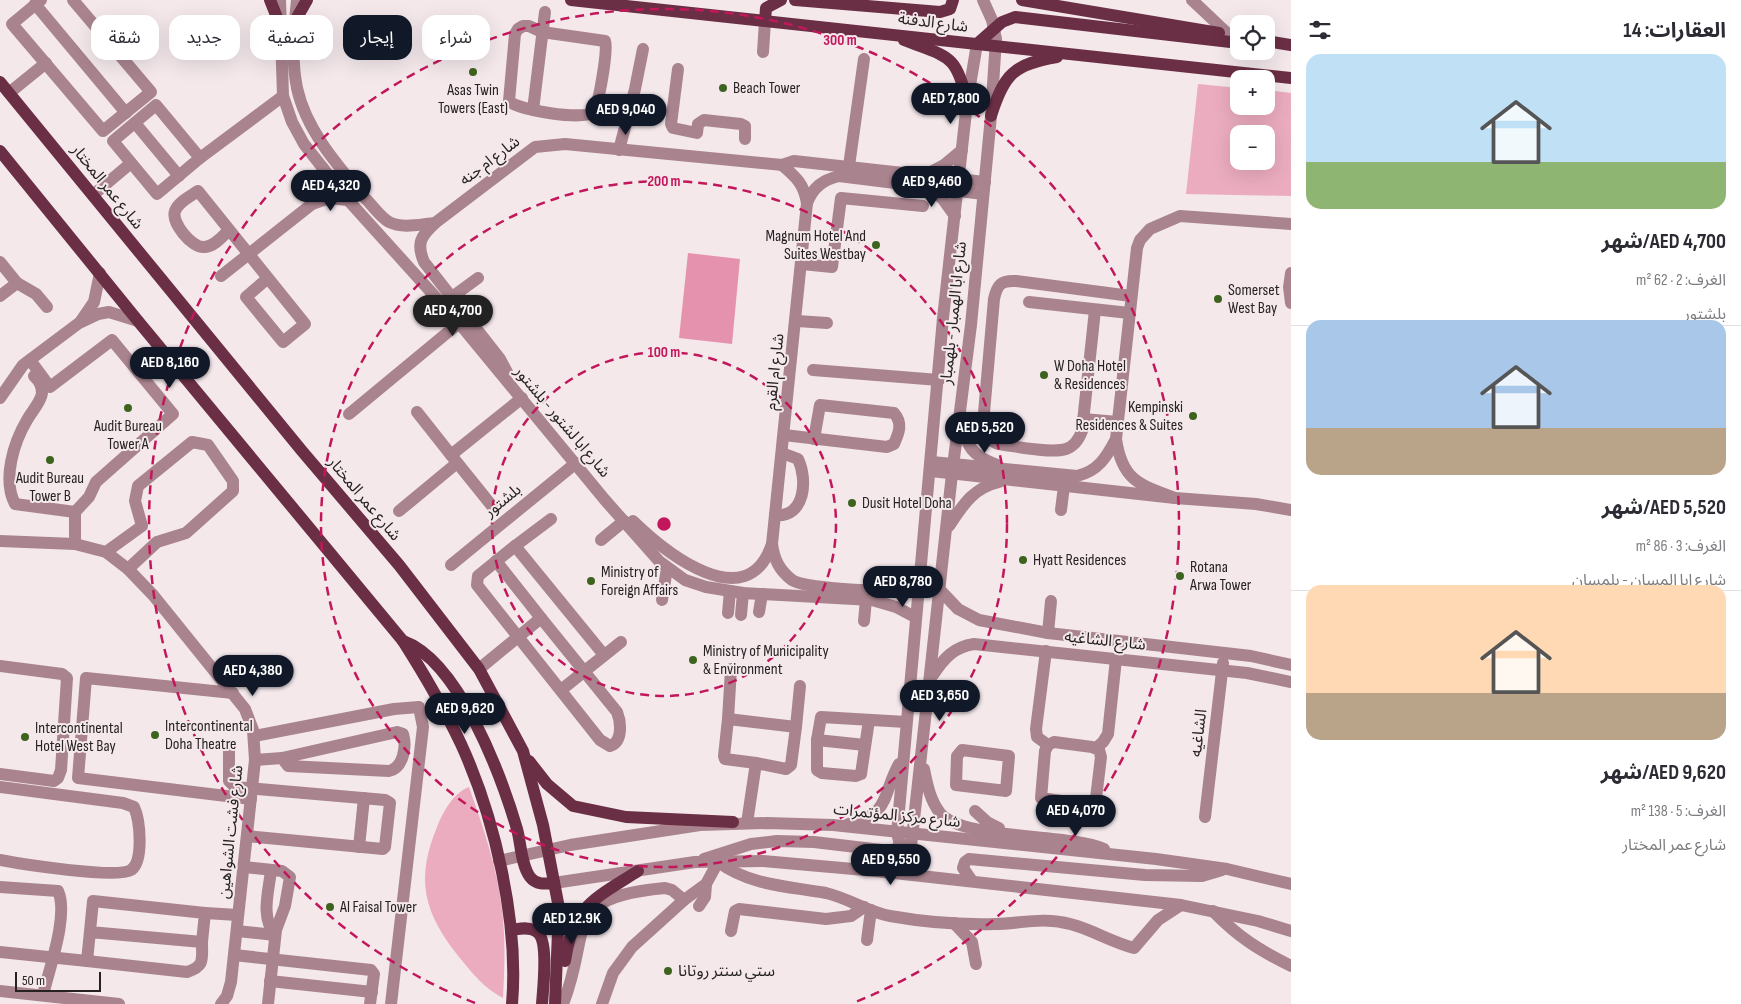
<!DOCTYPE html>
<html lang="ar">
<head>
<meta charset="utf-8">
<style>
	:root { --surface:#fff; --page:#f7f7f7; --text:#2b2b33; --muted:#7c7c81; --line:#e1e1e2; --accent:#111827 }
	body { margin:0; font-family:"Sofia Sans Condensed","Noto Sans Arabic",sans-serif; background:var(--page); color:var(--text); direction:rtl; height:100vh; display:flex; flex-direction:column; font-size:19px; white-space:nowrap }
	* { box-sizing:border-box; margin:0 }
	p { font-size:16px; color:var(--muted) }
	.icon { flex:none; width:28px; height:28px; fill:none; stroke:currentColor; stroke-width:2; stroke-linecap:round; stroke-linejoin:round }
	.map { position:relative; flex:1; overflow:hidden; direction:ltr }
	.details { display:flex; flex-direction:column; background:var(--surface); width:450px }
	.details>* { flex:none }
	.banner { position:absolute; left:15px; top:15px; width:475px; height:45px; direction:rtl; display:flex; gap:10px }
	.controls { position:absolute; left:1230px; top:15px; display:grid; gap:10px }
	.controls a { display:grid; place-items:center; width:45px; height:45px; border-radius:10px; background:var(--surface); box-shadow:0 5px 20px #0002; font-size:25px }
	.scale { position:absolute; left:15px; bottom:12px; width:86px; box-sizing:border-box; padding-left:5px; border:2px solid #262223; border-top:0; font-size:14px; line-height:18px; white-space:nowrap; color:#262223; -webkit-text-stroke:4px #f4e8eb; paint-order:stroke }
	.price { position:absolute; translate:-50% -42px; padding:0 11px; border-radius:18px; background:var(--accent); color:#fff; font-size:16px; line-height:32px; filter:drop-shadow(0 1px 2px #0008) }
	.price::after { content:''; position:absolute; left:50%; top:30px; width:15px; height:11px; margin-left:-8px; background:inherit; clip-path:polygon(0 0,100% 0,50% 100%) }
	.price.active { background:#222; color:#fff }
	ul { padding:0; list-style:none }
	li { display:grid; align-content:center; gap:10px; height:265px; padding:0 15px }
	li+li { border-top:1px solid var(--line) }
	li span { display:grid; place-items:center; height:155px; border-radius:15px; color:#555 }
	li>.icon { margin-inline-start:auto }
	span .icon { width:90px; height:90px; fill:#fffc; stroke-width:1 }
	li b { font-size:21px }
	h2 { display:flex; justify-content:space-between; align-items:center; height:60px; padding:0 15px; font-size:21px }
	.tag { padding:0 18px; border-radius:15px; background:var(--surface); box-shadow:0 5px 20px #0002; font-size:18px; line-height:45px }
	.tag.active { background:var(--accent); color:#fff }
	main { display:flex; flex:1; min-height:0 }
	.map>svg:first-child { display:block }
	.green { fill:#ebacbf; fill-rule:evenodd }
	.water { fill:#e592ae }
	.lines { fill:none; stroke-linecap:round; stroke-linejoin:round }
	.minor { stroke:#a9848f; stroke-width:12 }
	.major { stroke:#6b2f45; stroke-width:12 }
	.ring { fill:none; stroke:#c2185b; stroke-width:2.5; stroke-dasharray:9 6 }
	.poi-dot { fill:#3d641e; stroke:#f4e8eb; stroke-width:2 }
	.labels { text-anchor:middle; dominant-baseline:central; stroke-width:4; stroke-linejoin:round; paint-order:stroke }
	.street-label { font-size:16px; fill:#262223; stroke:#f4e8eb }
	.poi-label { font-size:16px; fill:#262223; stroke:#f4e8eb; text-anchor:start }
	.centre { fill:#c2185b; stroke:#f4e8eb; stroke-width:2.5 }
	.ring-label { font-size:15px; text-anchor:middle; font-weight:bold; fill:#c2185b; stroke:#f4e8eb; stroke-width:4; stroke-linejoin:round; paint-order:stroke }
</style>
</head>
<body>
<main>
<section class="details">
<h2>العقارات: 14<svg class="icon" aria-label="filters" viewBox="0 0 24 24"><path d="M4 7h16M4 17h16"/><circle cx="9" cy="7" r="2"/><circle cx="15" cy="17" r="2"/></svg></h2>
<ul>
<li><span style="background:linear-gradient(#bfe0f5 70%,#8fb573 0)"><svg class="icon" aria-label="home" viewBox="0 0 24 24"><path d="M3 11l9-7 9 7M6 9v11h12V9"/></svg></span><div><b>AED 4,700/شهر</b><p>الغرف: 2 · 62 m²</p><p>بلشتور</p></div></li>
<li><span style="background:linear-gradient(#a9c7e8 70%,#b9a48a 0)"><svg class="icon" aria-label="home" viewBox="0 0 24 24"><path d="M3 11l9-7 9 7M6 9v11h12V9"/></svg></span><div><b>AED 5,520/شهر</b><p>الغرف: 3 · 86 m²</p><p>شارع ابا المسان - بلمسان</p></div></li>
<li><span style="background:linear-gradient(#ffd9b3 70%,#b9a48a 0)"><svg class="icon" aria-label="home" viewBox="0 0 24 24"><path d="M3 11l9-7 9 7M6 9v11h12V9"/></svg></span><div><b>AED 9,620/شهر</b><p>الغرف: 5 · 138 m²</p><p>شارع عمر المختار</p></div></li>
</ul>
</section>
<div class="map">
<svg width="1291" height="1004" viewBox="0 0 1291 1004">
	<rect width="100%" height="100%" fill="#f4e8eb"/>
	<!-- green -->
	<g class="green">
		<path d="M 1198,84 L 1239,88 L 1239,106 L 1266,106 L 1266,90 L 1291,93 L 1291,196 L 1186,194 ZM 1239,134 L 1266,134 L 1266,161 L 1239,161 Z"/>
		<path d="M 469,787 C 481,821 493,855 499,890 C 506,926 505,962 503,998 C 483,987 474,975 459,957 C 424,913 415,880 437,827 C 443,812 453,793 469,787 Z"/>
	</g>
	<!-- water -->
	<path class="water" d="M 688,253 L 740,259 L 732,344 L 679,338 Z"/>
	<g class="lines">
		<!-- minor -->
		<g class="minor">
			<path d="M 41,0 L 12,24 L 103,131 L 151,92 L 73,0"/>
			<path d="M 280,0 L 283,96 L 292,122 L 304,144 L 348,200 L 459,323 L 605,500 L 659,561 L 685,580 L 706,587 L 743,593 L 872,600 L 896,607 L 915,617"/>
			<path d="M 297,0 C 294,29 291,59 297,88 C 306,130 338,166 365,198 C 373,206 380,217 389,222 C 403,229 421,224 435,223"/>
			<path d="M 1192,0 L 1228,34"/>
			<path d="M 35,4 L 126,113"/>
			<path d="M 523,26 L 529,26 L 542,32 L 605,41 C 608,50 599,105 593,112 C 584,121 517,110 509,101 L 515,34 L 518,29 Z"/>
			<path d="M 763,52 L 765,21"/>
			<path d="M 678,69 L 671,124 L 673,128 L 697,133 L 698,124 L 704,120 L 741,124 L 745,126 L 745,139"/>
			<path d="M 9,93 L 46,63"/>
			<path d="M 156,105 L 200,158 L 157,194 L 113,141 Z"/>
			<path d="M 533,110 L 545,12"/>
			<path d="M 135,123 L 179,176"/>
			<path d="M 619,150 L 635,89 L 643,49"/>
			<path d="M 200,158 L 283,96"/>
			<path d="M 849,166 L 864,59"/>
			<path d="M 925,175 L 944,165 L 962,150"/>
			<path d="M 928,188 L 942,198 L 955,216"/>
			<path d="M 93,195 L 131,163"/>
			<path d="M 807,203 C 813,187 823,180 839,176 L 983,194"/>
			<path d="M 312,204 L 320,189 L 323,168"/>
			<path d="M 229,230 C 223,236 214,247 204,247 C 192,248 171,223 175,211 C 178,202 191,196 198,191 L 305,324 L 283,342 L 246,297 L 268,278"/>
			<path d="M 0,262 L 17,283 L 0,296"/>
			<path d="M 802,264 L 832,267 L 841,198 L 923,206"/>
			<path d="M 1291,273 L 1289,287 L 1291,303"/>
			<path d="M 221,276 L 312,204 L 329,198 L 348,200"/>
			<path d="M 17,283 L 36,294 L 47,307"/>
			<path d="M 452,297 L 478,278"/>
			<path d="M 1029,302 L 1129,313"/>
			<path d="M 1095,310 L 1082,431 C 1079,439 1075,446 1066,449 C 1050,454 1015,446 998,444 C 988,440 983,436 983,424 L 994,299 C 997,285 1001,280 1016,281 L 1131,296"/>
			<path d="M 81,321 L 94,302 L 100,273"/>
			<path d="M 797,321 L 827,323"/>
			<path d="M 30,360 L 50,387 L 112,340 L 173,414 L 96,482 L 89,497 L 75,512 L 75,544"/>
			<path d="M 813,370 L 939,380"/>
			<path d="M 507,372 L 500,359 L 424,262 C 416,243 421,236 435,223 L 535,147 L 565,144 L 782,165 L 794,161 L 985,182"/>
			<path d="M 34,376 C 39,381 42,385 42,393 C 41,402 32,411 27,420 C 14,442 2,479 15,504 L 75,512"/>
			<path d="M 0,398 L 23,365 L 79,323 L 98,314 L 109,312 L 138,321"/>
			<path d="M 417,412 L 451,455"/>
			<path d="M 349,414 L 459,323"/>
			<path d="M 1083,419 L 1118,422"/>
			<path d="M 960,423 C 968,447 972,456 997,465"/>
			<path d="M 784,435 L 887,447 L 894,444 C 899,433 903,423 894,413 L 820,405 L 814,439"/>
			<path d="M 932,462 L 1077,476 C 1098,471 1106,458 1116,439"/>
			<path d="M 931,471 L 1175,498 L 1256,504 L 1291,510"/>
			<path d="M 1175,498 C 1139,485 1122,480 1116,439 L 1137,248 L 1140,240 L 1150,229 L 1180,216 L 1291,224"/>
			<path d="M 492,506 L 451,455 L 522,398"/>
			<path d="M 1061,510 L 1064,486"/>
			<path d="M 399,511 L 457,463"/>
			<path d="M 775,515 C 805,518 808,480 798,459 L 782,453"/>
			<path d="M 633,521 C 666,553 747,618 772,544 L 807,203 C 804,184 796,177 782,165"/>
			<path d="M 949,526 C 963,505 973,488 999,482"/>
			<path d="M 601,540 L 624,521"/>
			<path d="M 0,541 L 75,544 L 106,552 L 128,569 L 153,595 L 245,709 L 253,730 L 255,760 L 231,982 L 227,996 L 221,1004"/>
			<path d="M 772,544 C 774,559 779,570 792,580 C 804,588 876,592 892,589 C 902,587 911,581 920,576"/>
			<path d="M 515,546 L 551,519"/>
			<path d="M 106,552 L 142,526 L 135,501 L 138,486 L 192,442 L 208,445 L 233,481 L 233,491 L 186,533 L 157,542 L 128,569"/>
			<path d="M 496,561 L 541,618"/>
			<path d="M 451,565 L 576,463"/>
			<path d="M 940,590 L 958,609 L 979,620 L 1048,633 L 1251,656 L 1291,665"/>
			<path d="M 662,600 L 667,568"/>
			<path d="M 759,612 L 762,594"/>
			<path d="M 728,613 L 730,591"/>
			<path d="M 741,615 L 743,593"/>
			<path d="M 864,621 L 866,600"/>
			<path d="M 1048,633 L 1051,601"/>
			<path d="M 1046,651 L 1036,729 L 1037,737 L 1048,745"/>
			<path d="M 0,666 L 62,674 L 67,678 L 61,770 L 58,778 L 54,781 L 0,774"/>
			<path d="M 479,669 L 541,618 L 617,712 C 621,722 623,742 610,746 L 600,740 L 477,585 L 478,576 L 515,546 L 604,655"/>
			<path d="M 933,675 C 944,658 954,647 974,644 L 1247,673 L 1291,682"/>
			<path d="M 561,690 L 621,642"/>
			<path d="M 233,693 L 86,678 L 78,778 L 251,799"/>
			<path d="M 728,719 L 731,669"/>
			<path d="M 869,720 L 861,774 L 856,776 L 822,773 L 817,770 L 817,740 L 821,717 L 906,722"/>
			<path d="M 796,727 L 800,686"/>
			<path d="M 254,736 L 394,709 L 419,707 L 423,727 L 391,1004"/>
			<path d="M 817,740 L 865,745"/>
			<path d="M 1054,742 L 1092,747 L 1099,750 L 1101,757 L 1096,798 L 1093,803 L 1088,805 L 1041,798 L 1045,751 L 1048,745 Z"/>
			<path d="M 1096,748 L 1103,742 L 1108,734 L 1116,659"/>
			<path d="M 229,749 L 229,781 L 235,787 L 385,800 L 390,803 L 385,847 L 383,849 L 247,836"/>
			<path d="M 962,750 L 1009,756 L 1006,791 L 956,785 L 957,756 Z"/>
			<path d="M 255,760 L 282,758 L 397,732 L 403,734 C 407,747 403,768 389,771 L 288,766 L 282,758"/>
			<path d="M 924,769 C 927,784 930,800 940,813 C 962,840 1067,833 1104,849"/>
			<path d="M 0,787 L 123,803 L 134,807 C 140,820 144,861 131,870 C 117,879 20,864 0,860"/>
			<path d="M 975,811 L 987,822 L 999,828"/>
			<path d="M 1205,817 L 1223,663"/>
			<path d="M 747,823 L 756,763 L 786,769 L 791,765 L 796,727 L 728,719 L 724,756 L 725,759 L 756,763"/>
			<path d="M 848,824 C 891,815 882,794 899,764"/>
			<path d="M 359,847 L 364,798"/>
			<path d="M 704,859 L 751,844 L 777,841 L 814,842 L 890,851 L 905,845"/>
			<path d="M 499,861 L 570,845 L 700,825 L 767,823 L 833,825 L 1156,859 L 1227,869 L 1291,884"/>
			<path d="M 718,862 C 751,886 788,886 826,893 C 848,898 868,912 890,916 C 924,922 960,925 995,924 C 1014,924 1033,919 1052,921 C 1082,923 1105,940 1134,948 L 1158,920 L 1181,905"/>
			<path d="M 244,867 L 282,871 L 290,877 L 285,906 L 276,930 L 268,1004"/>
			<path d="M 271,870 C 269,891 260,916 275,935"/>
			<path d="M 907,871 L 897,833 L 943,318 L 967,103 L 977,44"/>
			<path d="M 908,874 L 952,474 L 971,325 L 991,116 L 996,39 L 992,20 L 983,0"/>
			<path d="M 972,881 L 963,868 L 965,862 L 969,859 L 1145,875 L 1202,876 L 1222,870"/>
			<path d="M 554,883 L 695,862 L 763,861 L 876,871 L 1181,905 L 1258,921 L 1291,931"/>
			<path d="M 0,887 L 58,891 C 69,915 49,969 43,995"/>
			<path d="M 699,906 L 705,897 L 706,884"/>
			<path d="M 1213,911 C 1238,937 1259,950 1291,966"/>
			<path d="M 205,913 L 238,915"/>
			<path d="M 954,923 L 972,942 L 976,964"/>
			<path d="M 237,931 L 275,935"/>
			<path d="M 731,931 L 735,911 L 739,909 L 826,919 L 851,916 L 864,907"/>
			<path d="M 867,940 L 871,910"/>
			<path d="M 0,952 L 87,961 L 93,901 L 205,913 L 202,942 L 90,932"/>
			<path d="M 234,955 L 371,970 L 374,974 L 370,1004"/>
			<path d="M 87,961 L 187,972 C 205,966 202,960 202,942"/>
			<path d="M 270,981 L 372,992"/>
			<path d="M 0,991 L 119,1004"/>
			<path d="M 563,1004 C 593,928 559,898 665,888 L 672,890 L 684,900"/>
			<path d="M 602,1004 L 613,973 L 632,947 L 684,900 L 706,884 L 718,862"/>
		</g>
		<!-- major -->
		<g class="major">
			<path d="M 270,0 L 280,25"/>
			<path d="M 571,0 L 1291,78"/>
			<path d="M 795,0 L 940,12 L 950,9 L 953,0"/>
			<path d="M 1022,0 L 1219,33"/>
			<path d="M 295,21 L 307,0"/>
			<path d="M 765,21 L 766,8 L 781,0"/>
			<path d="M 904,40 C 947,57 957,53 967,103"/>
			<path d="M 1266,41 L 1291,45"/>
			<path d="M 977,44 L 1002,22 L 1015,17 L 1239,43"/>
			<path d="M 0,82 L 302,451 L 399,565 L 479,669 L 523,751 L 543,825 L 559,908 L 555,1004"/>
			<path d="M 991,116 C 1004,74 1014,64 1057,57"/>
			<path d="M 0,151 L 138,321 L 403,641 C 424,674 444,708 461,744 C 495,818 519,923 512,1004"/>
			<path d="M 403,641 C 459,661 501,775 517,829 C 521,843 521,865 530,877 C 536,885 545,884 554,883"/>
			<path d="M 529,761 L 547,784 L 573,806 L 626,817 L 733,822"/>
			<path d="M 511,930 C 519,929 530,926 537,932 C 549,940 543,989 542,1004"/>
			<path d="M 565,961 C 573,906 594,899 638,871"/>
		</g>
	</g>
	<!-- distance rings -->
	<g class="ring">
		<circle cx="664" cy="524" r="172"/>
		<circle cx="664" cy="524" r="343"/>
		<path d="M475 1003A515 515 0 1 1 853 1003"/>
	</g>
	<!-- markers -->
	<g class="poi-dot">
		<circle cx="473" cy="72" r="5"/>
		<circle cx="723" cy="88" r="5"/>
		<circle cx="876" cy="245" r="5"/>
		<circle cx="1218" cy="299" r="5"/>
		<circle cx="1044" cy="375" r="5"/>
		<circle cx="128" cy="408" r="5"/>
		<circle cx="1193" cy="416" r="5"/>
		<circle cx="50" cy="460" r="5"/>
		<circle cx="852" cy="503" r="5"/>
		<circle cx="1023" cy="560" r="5"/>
		<circle cx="1180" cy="576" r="5"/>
		<circle cx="591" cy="581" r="5"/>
		<circle cx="693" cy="660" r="5"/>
		<circle cx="155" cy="735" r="5"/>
		<circle cx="25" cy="737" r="5"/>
		<circle cx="330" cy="907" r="5"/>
		<circle cx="668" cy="971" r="5"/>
	</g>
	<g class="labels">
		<!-- street labels -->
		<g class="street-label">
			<text transform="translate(933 23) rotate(7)">شارع الدفنة</text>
			<text transform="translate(490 161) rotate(-37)">شارع ام جنه</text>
			<text transform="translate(107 187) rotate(51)">شارع عمر المختار</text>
			<text transform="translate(954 313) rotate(-84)">شارع ابا الهمبار - بلهمبار</text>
			<text transform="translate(775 372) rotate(-84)">شارع ام القرم</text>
			<text transform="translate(562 422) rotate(50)">شارع ابا لشتور - بلشتور</text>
			<text transform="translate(364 499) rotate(50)">شارع عمر المختار</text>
			<text transform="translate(503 501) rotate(-39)">بلشتور</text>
			<text transform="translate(1105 641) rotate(6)">شارع الشاغيه</text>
			<text transform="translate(1199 733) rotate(-83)">الشاغيه</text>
			<text transform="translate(897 816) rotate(6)">شارع مركز المؤتمرات</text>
			<text transform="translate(231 832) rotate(-84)">شارع فشت الشواهين</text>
		</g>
		<!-- poi labels -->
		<g class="poi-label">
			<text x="733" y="88">Beach Tower</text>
			<text x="473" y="90" text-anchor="middle">Asas Twin<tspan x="473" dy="18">Towers (East)</tspan></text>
			<text x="866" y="236" text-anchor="end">Magnum Hotel And<tspan x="866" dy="18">Suites Westbay</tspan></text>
			<text x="1228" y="290">Somerset<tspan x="1228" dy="18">West Bay</tspan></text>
			<text x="1054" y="366">W Doha Hotel<tspan x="1054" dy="18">&amp; Residences</tspan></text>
			<text x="1183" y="407" text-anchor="end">Kempinski<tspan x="1183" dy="18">Residences &amp; Suites</tspan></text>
			<text x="128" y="426" text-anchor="middle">Audit Bureau<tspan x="128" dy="18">Tower A</tspan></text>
			<text x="50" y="478" text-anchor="middle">Audit Bureau<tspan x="50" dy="18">Tower B</tspan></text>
			<text x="862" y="503">Dusit Hotel Doha</text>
			<text x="1033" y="560">Hyatt Residences</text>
			<text x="1190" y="567">Rotana<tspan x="1190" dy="18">Arwa Tower</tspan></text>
			<text x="601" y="572">Ministry of<tspan x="601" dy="18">Foreign Affairs</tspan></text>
			<text x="703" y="651">Ministry of Municipality<tspan x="703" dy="18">&amp; Environment</tspan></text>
			<text x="165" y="726">Intercontinental<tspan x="165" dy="18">Doha Theatre</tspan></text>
			<text x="35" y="728">Intercontinental<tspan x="35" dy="18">Hotel West Bay</tspan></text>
			<text x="340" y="907">Al Faisal Tower</text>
			<text x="678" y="971">ستي سنتر روتانا</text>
		</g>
	</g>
	<circle cx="664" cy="524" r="8" class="centre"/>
	<g class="ring-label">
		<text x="840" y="45">300 m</text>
		<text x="664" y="186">200 m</text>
		<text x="664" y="357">100 m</text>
	</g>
</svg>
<div class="controls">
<a><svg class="icon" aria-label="locate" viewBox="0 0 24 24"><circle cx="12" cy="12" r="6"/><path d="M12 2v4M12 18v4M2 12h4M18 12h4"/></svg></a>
<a>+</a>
<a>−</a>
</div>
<div class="scale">50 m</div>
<b class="price" style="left:951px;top:125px">AED 7,800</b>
<b class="price" style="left:626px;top:136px">AED 9,040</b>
<b class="price" style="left:932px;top:208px">AED 9,460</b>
<b class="price" style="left:331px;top:212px">AED 4,320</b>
<b class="price active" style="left:453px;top:337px">AED 4,700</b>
<b class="price" style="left:170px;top:389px">AED 8,160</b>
<b class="price" style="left:985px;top:454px">AED 5,520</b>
<b class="price" style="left:903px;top:608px">AED 8,780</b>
<b class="price" style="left:253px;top:697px">AED 4,380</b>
<b class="price" style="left:940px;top:722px">AED 3,650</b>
<b class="price" style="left:465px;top:735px">AED 9,620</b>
<b class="price" style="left:1076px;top:837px">AED 4,070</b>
<b class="price" style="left:891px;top:886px">AED 9,550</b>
<b class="price" style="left:572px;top:945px">AED 12.9K</b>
<div class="banner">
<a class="tag">شراء</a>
<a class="tag active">إيجار</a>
<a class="tag">تصفية</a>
<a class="tag">جديد</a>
<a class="tag">شقة</a>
</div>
</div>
</main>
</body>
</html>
